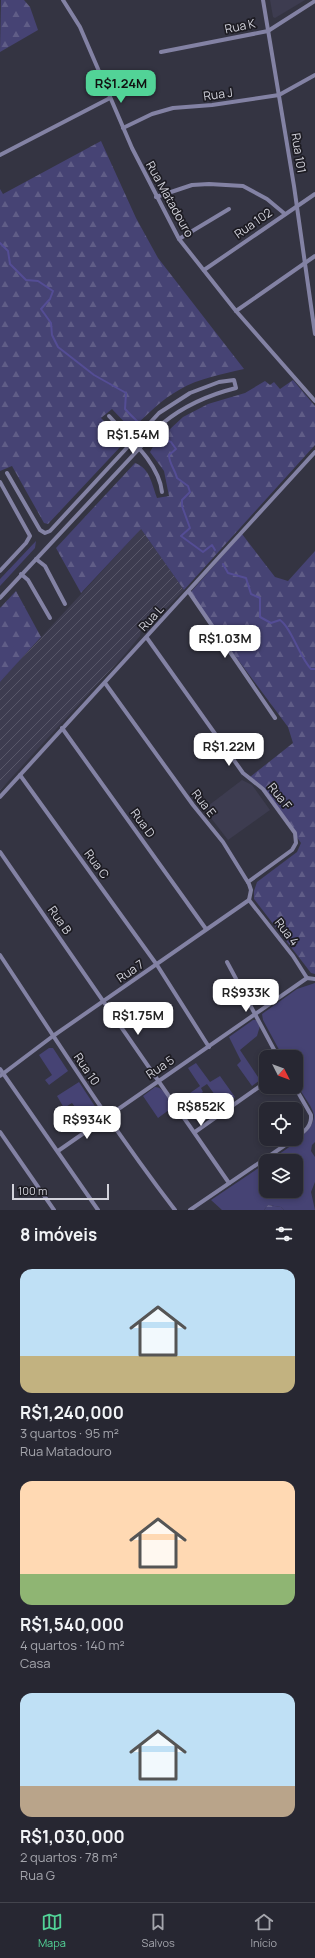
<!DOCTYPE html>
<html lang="pt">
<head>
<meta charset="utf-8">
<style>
	:root { --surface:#272732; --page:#2f2f3a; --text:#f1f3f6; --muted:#a4a5ac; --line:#43444d; --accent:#52d397 }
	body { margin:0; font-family:Manrope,sans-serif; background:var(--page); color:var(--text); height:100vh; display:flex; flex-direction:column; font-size:15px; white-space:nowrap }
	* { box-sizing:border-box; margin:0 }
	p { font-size:13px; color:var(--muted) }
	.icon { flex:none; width:22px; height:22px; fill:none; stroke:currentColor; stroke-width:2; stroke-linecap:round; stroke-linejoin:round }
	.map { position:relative; height:1210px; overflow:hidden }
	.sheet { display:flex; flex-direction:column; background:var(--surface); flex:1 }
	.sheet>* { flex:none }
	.needle { width:26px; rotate:132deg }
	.buttons { position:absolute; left:259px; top:1050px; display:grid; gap:8px }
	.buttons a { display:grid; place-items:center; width:44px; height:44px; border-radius:8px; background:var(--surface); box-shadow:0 2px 6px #0003,0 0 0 1px var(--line); font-size:20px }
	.scale { position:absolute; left:12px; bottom:10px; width:97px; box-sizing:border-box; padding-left:4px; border:2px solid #d2d2db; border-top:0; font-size:11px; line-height:14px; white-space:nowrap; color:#d2d2db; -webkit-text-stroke:3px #1d1c23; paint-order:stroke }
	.price { position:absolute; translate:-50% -34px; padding:0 9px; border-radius:8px; background:#fff; color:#222; font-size:13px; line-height:26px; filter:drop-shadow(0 1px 2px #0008) }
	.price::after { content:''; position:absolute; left:50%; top:24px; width:12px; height:9px; margin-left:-6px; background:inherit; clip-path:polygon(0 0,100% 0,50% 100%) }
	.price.selected { background:var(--accent); color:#111 }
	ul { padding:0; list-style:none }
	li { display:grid; align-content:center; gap:8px; height:212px; padding:0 20px }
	li span { display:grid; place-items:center; height:124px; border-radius:12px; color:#555 }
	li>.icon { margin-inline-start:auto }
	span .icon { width:72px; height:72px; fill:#fffc; stroke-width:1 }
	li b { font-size:17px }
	h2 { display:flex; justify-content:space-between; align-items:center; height:48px; padding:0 20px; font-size:17px }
	.tab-bar { display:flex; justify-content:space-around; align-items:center; height:56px; border-top:1px solid var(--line); background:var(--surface); font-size:11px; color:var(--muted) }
	.tab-bar a { display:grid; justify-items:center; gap:2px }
	.tab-bar .selected { color:var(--accent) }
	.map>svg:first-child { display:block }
	.built { fill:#3d3c50 }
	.industrial { fill:url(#industrial-furrows) }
	.grass { fill:#464374 }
	.forest { fill:url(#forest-firs) }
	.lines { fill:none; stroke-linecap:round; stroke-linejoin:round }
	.stream { stroke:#544d95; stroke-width:2 }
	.street { stroke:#8382a4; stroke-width:4 }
	.labels { text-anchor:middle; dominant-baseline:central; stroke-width:3.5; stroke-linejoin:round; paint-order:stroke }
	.street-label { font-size:12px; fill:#d2d2db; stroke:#1d1c23 }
</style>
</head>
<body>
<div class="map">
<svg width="315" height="1210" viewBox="0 0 315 1210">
	<defs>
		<pattern id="industrial-furrows" width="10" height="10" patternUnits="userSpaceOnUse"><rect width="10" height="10" fill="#3d3c50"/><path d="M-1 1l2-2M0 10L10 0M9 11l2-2" fill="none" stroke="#585769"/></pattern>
		<pattern id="forest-firs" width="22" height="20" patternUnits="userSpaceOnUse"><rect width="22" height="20" fill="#464374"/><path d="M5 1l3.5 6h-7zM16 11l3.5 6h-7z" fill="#605d87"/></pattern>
	</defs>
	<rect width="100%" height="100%" fill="#343442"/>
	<!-- built -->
	<g class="built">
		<path d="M 270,0 L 305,0 L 275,18 L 273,17 Z"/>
		<path d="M 242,780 L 252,785 L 270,810 L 228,840 L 204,809 Z"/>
	</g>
	<!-- industrial -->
	<path class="industrial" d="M 141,529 L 184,590 L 149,626 L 144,626 L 141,629 L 140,636 L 125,654 L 0,790 L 0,682 Z"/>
	<!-- grass -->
	<g class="grass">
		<path d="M 36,541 L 35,548 L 0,586 L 0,579 Z"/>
		<path d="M 315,983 L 315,1142 L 312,1145 L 311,1151 L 315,1157 L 315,1182 L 311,1192 L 315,1210 L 284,1210 L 281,1207 L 268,1205 L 264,1210 L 222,1210 L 211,1200 L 266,1163 L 266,1191 L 296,1191 L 296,1161 L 269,1161 C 282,1152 315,1132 314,1115 C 311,1103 300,1093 296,1082 C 294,1075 296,1064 296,1057 L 283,1057 L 263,1020 L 262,1014 L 297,989 Z"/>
		<path d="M 253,1020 L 256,1020 L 260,1026 L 257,1036 L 240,1050 L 260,1080 L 252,1086 L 237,1065 L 241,1061 L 229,1037 Z"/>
		<path d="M 49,1048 L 53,1048 L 68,1071 L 49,1085 L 45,1080 L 52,1075 L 39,1055 Z"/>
		<path d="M 196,1063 L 210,1082 L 220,1076 L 235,1097 L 223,1106 L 207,1084 L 201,1088 L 203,1092 L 184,1105 L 180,1100 L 200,1086 L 188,1068 Z"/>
		<path d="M 79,1082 L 100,1114 L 87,1123 L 72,1103 L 64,1108 L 57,1096 Z"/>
		<path d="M 155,1087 C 164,1087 169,1100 173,1107 L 158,1118 L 143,1096 Z"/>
	</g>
	<!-- forest -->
	<g class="forest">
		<path d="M 1,0 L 24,0 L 30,7 L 38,30 L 0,52 Z"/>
		<path d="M 101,141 L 136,218 L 158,258 L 244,369 C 223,374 199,378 179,390 C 162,399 148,414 134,427 L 130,428 L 112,409 L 101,418 L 122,439 L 122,445 L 48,524 L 44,523 L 12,466 L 0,471 L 0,189 L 3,194 Z"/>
		<path d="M 293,380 L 315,406 L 315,445 L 184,590 L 141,529 L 81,593 L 56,548 L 135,463 C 150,468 152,485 157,498 L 169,496 L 164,471 L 150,452 L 155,443 L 183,417 L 208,404 L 245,393 L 265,381 L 270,385 L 274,382 L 280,389 Z"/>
		<path d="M 242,534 L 275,577 L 288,581 L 315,551 L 315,974 L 311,973 L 254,899 L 254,891 L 257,882 L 297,852 L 301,843 L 262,788 L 250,777 L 293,743 L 288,727 L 189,594 Z"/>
		<path d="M 16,591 L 41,637 L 0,682 L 0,608 Z"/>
		<path d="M 268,1205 L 281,1207 L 284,1210 L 264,1210 Z"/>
	</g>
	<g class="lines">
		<!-- stream -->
		<g class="stream">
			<path d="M 0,243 L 8,251 L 10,264 L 26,280 L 38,281 L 53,291 L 50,299 L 41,309 L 51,323 L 52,335 L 58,347 L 94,375 L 126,393 L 125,409 C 139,424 152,436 171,442 L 176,449 L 169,455 C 169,463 175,470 177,478 L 188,486 L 190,492 L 182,500 L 182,506 L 190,528 L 181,536 L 203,552 L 212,545 L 215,550"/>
			<path d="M 223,564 L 228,573 L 246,578 L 251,594 L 260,598 L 260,617 L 271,623 L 280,620 C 291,627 300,658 311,669 L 315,669"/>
		</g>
		<!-- street -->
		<g class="street">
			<path d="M 63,0 L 80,27 L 132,148 L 179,239 L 236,311 L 315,401"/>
			<path d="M 263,0 L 294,186 L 315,334"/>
			<path d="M 161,52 L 268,31 L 315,1"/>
			<path d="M 123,128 L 152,114 L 173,108 L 212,105 L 279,95 L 315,75"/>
			<path d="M 0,155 L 110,98"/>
			<path d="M 156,197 L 192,185 L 209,184 L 243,186 L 267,199 L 285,214"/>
			<path d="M 179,239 L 229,209"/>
			<path d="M 204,270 L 315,194"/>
			<path d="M 236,311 L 315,256"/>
			<path d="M 109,416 C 128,437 159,463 162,492"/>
			<path d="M 0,482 L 30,536 L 26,543 L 0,571"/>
			<path d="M 36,559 L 45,566 L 65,604"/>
			<path d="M 21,574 L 28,580 L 50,618"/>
			<path d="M 189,592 L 275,718"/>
			<path d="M 0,598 L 163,423 C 185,405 208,395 236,388 L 234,380 L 219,382 L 190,393 L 159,413 L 50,531 L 45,533 L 40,530 L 7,473"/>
			<path d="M 147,638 L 243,773 L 263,789 L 295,833 L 296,843 L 292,850 L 248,882"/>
			<path d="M 105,683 L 193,805 L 223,842 L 249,884 L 251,890 L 249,900"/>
			<path d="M 62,728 L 206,929"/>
			<path d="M 20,775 L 157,965 L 209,1047"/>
			<path d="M 0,797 L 315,452"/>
			<path d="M 0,852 L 229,1183"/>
			<path d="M 249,900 L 293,956 L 307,978"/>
			<path d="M 0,955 C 57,1041 112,1128 175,1210"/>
			<path d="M 227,962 L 278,1057"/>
			<path d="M 0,1069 L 98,1210"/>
			<path d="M 0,1076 L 53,1036 L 249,900"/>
			<path d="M 295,1087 L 311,1115 C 312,1126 305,1131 296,1138"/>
			<path d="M 0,1132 L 54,1210"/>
			<path d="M 195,1132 L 266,1082"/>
			<path d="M 58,1151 L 307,978 L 315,979"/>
			<path d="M 190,1210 L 294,1139"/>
		</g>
	</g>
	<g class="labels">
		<!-- street labels -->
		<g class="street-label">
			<text transform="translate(240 26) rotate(-12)">Rua K</text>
			<text transform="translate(218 94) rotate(-8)">Rua J</text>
			<text transform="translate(299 153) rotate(81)">Rua 101</text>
			<text transform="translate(170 199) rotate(61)">Rua Matadouro</text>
			<text transform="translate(253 223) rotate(-35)">Rua 102</text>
			<text transform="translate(151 618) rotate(-48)">Rua L</text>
			<text transform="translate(280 796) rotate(51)">Rua F</text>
			<text transform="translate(204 803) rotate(52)">Rua E</text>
			<text transform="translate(143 823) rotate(54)">Rua D</text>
			<text transform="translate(97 864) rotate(54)">Rua C</text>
			<text transform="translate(60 920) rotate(55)">Rua B</text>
			<text transform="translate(287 932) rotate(52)">Rua 4</text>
			<text transform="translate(130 971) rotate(-34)">Rua 7</text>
			<text transform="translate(160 1067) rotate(-34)">Rua 5</text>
			<text transform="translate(87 1069) rotate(56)">Rua 10</text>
		</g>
	</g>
</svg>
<div class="buttons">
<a><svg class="needle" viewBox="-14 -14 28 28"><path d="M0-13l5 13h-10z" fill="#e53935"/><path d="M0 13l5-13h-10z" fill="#a4a5ac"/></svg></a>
<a><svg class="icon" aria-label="locate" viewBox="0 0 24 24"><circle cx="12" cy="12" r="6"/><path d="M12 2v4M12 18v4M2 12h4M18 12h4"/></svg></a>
<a><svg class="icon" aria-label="layers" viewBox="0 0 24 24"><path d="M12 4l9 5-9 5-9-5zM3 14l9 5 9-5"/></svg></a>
</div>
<div class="scale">100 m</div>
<b class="price selected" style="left:121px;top:104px">R$1.24M</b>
<b class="price" style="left:133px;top:455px">R$1.54M</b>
<b class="price" style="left:225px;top:659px">R$1.03M</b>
<b class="price" style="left:229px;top:767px">R$1.22M</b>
<b class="price" style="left:246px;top:1013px">R$933K</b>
<b class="price" style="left:138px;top:1036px">R$1.75M</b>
<b class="price" style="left:201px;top:1127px">R$852K</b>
<b class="price" style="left:87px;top:1140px">R$934K</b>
</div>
<section class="sheet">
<h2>8 imóveis<svg class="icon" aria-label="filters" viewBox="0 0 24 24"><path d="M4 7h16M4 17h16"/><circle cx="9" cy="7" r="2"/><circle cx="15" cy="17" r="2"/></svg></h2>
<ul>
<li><span style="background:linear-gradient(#bfe0f5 70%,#c2b280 0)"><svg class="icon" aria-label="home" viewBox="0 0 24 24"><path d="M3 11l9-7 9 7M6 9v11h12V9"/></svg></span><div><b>R$1,240,000</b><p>3 quartos · 95 m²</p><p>Rua Matadouro</p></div></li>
<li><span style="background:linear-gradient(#ffd9b3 75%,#8fb573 0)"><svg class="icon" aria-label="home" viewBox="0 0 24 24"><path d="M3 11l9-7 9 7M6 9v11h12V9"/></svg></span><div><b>R$1,540,000</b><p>4 quartos · 140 m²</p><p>Casa</p></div></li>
<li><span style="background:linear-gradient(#bfe0f5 75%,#b9a48a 0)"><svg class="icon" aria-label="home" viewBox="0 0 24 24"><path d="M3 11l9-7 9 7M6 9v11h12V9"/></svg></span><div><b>R$1,030,000</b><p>2 quartos · 78 m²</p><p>Rua G</p></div></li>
</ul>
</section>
<nav class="tab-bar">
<a class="selected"><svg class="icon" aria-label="map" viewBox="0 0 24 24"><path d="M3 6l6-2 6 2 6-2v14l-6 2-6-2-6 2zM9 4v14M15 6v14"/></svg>Mapa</a>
<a><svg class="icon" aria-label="saved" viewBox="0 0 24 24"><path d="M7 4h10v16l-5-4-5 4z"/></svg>Salvos</a>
<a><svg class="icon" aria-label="home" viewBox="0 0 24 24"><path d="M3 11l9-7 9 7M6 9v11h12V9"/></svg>Início</a>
</nav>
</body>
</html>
